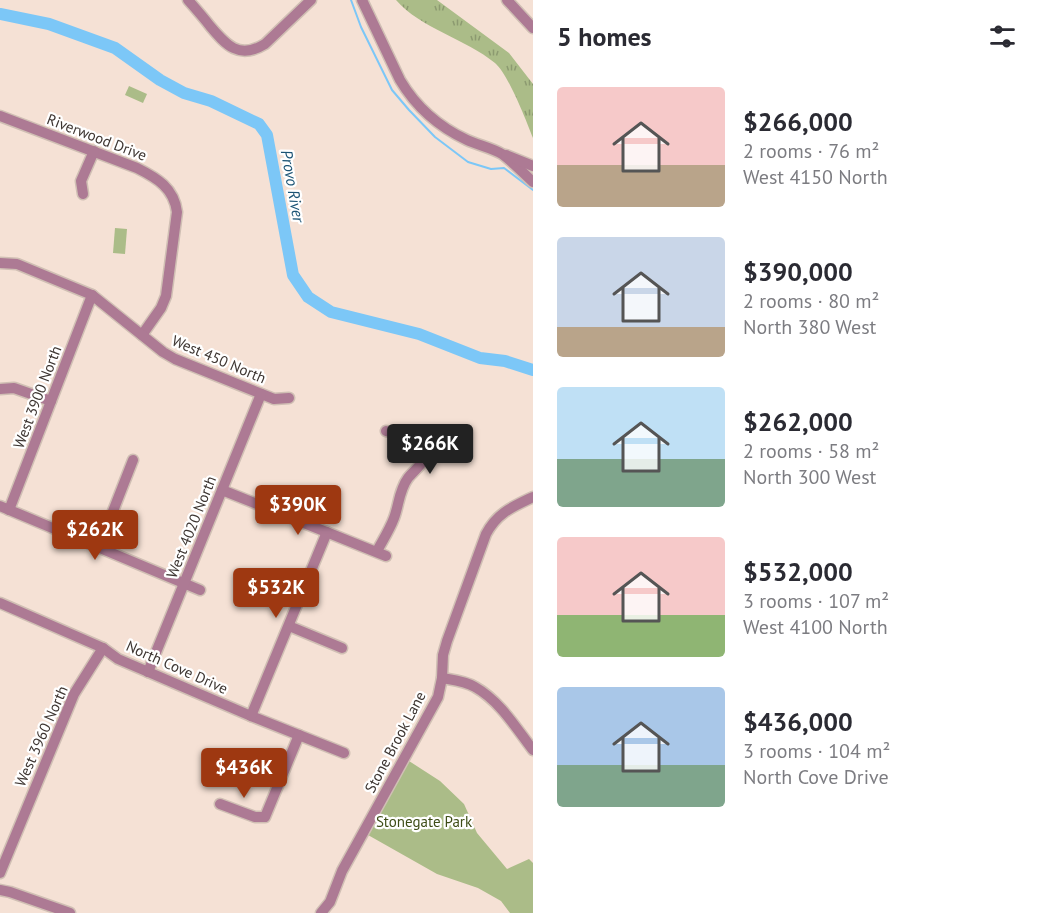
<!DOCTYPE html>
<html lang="en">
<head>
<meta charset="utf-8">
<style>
	:root { --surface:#fff; --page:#f2f2f3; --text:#2b2b33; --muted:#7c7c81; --accent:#9e3811 }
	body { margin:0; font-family:"PT Sans",sans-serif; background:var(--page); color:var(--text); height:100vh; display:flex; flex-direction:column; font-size:22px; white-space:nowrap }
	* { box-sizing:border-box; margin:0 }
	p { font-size:20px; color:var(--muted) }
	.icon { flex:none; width:33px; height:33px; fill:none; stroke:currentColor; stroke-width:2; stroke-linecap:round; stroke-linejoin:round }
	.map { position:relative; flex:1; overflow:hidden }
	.panel { display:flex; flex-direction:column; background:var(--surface); width:510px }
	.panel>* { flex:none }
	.price { position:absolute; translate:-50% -51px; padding:0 14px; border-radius:6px; background:var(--accent); color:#fff; font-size:20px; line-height:39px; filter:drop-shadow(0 2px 3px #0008) }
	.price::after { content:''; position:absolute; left:50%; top:36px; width:18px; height:14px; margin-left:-9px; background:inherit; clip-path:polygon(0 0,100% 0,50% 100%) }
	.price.selected { background:#222; color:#fff }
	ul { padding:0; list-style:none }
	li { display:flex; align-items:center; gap:18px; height:150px; padding:0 24px }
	li span { display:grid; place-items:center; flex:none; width:168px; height:120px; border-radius:6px; color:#555 }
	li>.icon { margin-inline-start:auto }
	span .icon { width:72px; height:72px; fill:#fffc; stroke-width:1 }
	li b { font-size:26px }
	h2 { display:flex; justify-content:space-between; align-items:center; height:72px; padding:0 24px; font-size:26px }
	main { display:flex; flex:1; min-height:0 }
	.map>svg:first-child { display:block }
	.grass { fill:url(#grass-tufts) }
	.park { fill:#abbc88 }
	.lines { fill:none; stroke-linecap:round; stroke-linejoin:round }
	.stream { stroke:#7cc7f7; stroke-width:2 }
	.river { stroke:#7cc7f7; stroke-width:12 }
	.minor-casing { stroke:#d0bfb4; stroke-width:13 }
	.minor { stroke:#ad7a94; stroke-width:10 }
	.labels { text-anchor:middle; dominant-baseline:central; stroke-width:4.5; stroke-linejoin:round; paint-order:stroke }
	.street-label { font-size:15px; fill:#3d3531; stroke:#fff }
	.park-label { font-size:15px; fill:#3e4d17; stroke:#fff }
	.water-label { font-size:16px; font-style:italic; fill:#1c5475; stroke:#fff }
</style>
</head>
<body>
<main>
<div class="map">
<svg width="533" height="913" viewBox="0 0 533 913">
	<defs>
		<pattern id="grass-tufts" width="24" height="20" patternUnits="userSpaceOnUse" patternTransform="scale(1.5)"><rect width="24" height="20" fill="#abbc88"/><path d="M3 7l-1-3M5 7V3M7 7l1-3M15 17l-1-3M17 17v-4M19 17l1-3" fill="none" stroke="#8c9a70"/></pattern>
	</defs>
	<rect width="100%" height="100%" fill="#f5e1d5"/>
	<!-- grass -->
	<path class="grass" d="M 396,0 L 437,0 L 509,53 L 533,84 L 533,138 C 526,120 508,74 495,63 C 466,39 420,28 396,0 Z"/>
	<!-- park -->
	<g class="park">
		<path d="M 129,86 L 147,94 L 143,103 L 125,95 Z"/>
		<path d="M 115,228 L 127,229 L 125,254 L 113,253 Z"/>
		<path d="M 409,761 L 440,781 L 464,804 L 477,833 L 507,869 L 529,859 L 533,863 L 533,913 L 510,913 L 501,901 L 478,888 L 437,874 L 368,835 Z"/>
	</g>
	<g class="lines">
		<!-- stream -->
		<path class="stream" d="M 351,0 L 361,27 L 392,90 L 409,110 L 435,137 L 468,162 L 491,169 L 504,168 L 533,190"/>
		<!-- river -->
		<path class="river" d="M 0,14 L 49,24 L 115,48 L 160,80 L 184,93 L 211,101 L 259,124 L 267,135 L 293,275 L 308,297 L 331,312 L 419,334 L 480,358 L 505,361 L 533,370"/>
		<defs>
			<g id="minor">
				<path d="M 188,0 C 196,9 203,17 210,26 C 226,45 239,60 265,44 L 311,0"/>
				<path d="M 362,0 L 400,80 C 416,107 439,127 467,140 C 478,145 492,148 502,154 C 513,162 523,173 533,182"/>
				<path d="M 507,0 L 533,28"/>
				<path d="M 0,116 L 137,168 C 157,178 174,188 177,212 L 166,296 L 161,308 L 142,335"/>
				<path d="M 506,155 L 533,166"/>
				<path d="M 83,194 L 81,181 L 94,151"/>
				<path d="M 0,263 L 17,264 L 92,295 L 163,352 L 175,359 L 274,399 L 289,398"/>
				<path d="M 0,389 L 14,388 L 51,401"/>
				<path d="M 222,490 L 386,556"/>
				<path d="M 0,506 L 200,590"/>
				<path d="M 9,510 L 92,295"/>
				<path d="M 99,547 L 133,460"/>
				<path d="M 377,551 C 383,540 390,529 394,518 C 399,505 399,490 408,478 C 415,469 430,460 424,447 C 419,435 397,434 386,431"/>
				<path d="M 0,603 L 103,648 L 118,659 L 251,716 L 344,753"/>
				<path d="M 289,626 L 342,648"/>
				<path d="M 148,672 L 261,394"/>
				<path d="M 442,678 C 453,680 465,681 475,687 C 500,701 516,728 533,750"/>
				<path d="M 251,716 L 327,532"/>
				<path d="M 220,804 L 255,817 L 265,817 L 299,735"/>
				<path d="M 0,873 L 74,694 L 103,648"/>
				<path d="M 0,890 L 10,892 L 70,913"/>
				<path d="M 321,913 L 330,902 L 342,871 L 438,697 L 442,678 L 443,655 L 447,641 L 486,534 C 497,513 512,507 533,497"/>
			</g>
		</defs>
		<!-- minor casing -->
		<use href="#minor" class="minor-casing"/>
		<!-- minor -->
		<use href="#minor" class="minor"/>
	</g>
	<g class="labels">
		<!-- street labels -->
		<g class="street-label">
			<text transform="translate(97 137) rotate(21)">Riverwood Drive</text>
			<text transform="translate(219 359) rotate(23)">West 450 North</text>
			<text transform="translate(37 397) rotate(-69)">West 3900 North</text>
			<text transform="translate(191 527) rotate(-68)">West 4020 North</text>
			<text transform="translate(177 667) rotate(24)">North Cove Drive</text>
			<text transform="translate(41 736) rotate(-66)">West 3960 North</text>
			<text transform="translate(395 742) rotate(-62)">Stone Brook Lane</text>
		</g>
		<!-- park labels -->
		<g class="park-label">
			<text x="424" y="821">Stonegate Park</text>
		</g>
		<!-- water labels -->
		<g class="water-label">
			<text transform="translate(293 186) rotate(80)">Provo River</text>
		</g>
	</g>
</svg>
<b class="price selected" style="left:430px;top:475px">$266K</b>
<b class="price" style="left:298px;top:536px">$390K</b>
<b class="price" style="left:95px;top:561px">$262K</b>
<b class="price" style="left:276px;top:619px">$532K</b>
<b class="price" style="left:244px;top:799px">$436K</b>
</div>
<section class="panel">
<h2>5 homes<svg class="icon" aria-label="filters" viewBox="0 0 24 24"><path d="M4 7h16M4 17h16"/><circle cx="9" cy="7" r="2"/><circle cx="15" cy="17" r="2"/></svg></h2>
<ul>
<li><span style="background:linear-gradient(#f6c9c9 65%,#b9a48a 0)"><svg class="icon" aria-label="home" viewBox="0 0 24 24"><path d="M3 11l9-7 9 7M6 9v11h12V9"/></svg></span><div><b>$266,000</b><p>2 rooms · 76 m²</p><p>West 4150 North</p></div></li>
<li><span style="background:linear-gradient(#c9d6e8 75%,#b9a48a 0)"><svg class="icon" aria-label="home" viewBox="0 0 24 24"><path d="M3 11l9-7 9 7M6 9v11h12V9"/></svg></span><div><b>$390,000</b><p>2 rooms · 80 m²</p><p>North 380 West</p></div></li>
<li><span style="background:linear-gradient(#bfe0f5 60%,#7fa58c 0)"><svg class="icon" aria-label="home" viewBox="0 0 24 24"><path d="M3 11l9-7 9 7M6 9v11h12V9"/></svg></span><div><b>$262,000</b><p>2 rooms · 58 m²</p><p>North 300 West</p></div></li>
<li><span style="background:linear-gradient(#f6c9c9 65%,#8fb573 0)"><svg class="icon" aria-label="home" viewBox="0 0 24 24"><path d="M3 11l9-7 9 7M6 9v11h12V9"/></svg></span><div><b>$532,000</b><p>3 rooms · 107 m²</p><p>West 4100 North</p></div></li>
<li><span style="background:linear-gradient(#a9c7e8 65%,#7fa58c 0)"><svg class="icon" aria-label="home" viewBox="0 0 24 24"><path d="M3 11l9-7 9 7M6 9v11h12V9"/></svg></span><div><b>$436,000</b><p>3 rooms · 104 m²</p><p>North Cove Drive</p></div></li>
</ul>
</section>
</main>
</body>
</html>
